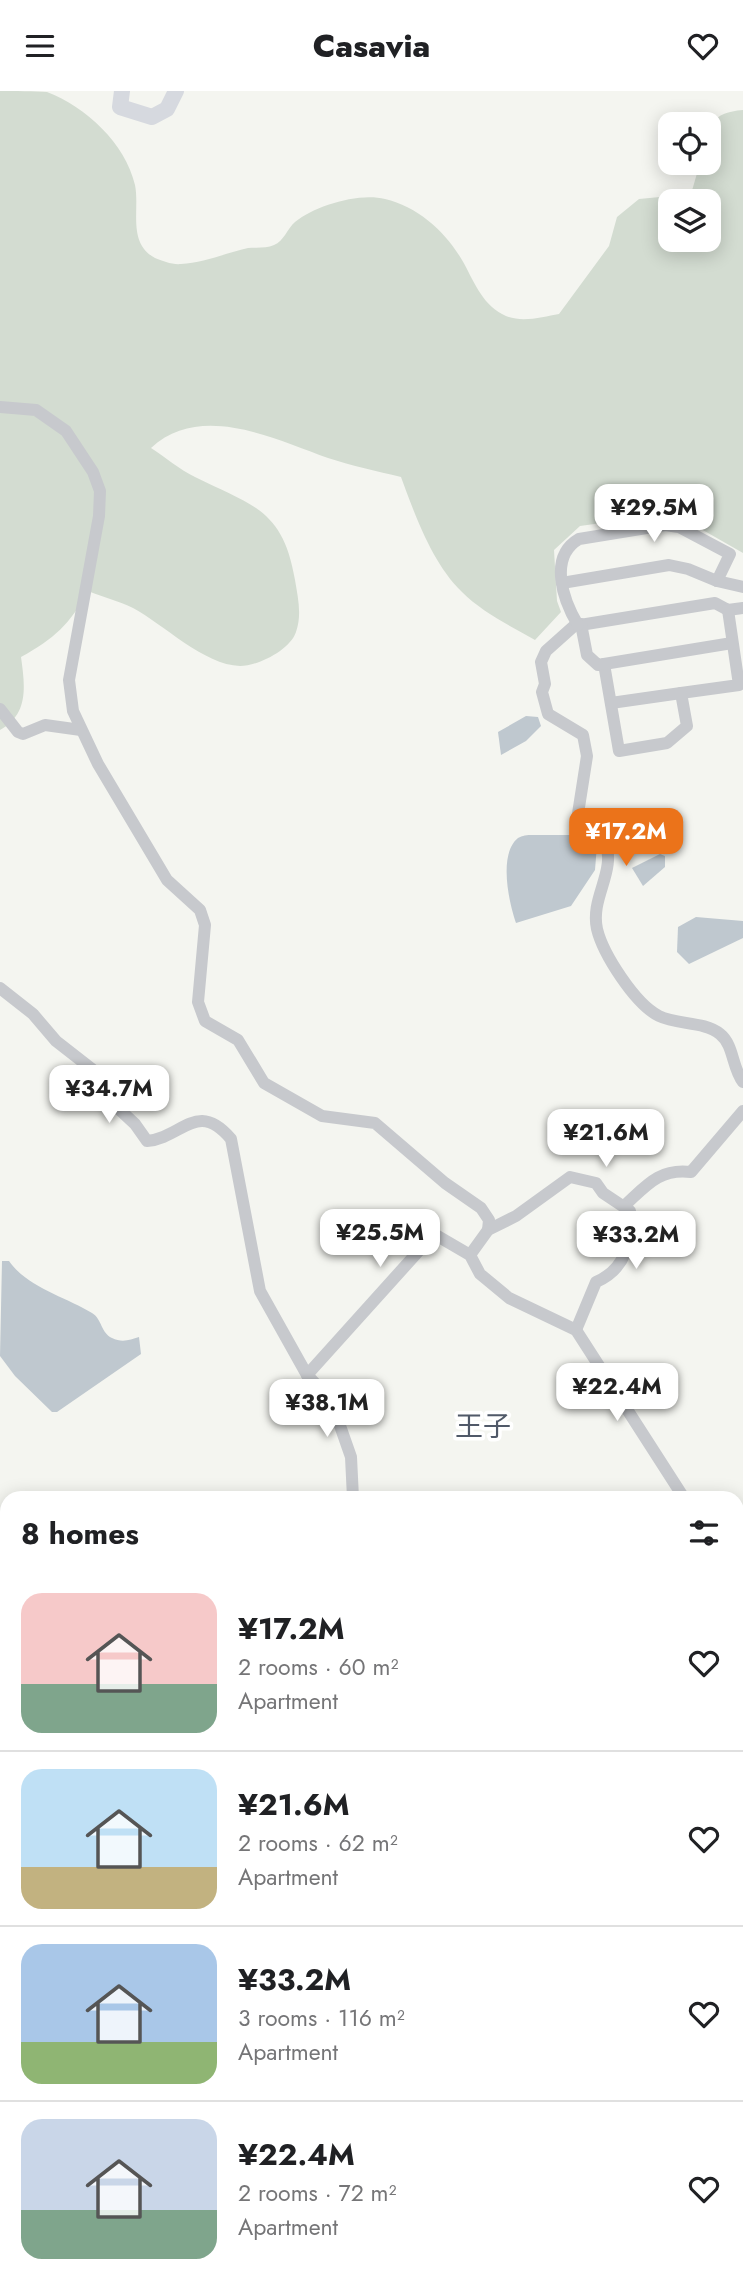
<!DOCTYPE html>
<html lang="en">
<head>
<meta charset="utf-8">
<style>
	:root { --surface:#fff; --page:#f6f6f6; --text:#202124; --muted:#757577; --line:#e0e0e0; --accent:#eb731a }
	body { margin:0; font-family:Jost,"Noto Sans JP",sans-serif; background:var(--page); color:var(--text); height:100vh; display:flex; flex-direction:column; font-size:26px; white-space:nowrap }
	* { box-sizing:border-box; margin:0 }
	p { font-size:23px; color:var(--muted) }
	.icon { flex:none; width:38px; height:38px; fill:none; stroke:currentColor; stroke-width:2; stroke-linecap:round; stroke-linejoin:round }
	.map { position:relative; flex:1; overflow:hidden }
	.sheet { position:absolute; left:0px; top:1400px; width:744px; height:798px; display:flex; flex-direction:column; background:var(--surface); border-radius:21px 21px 0 0; box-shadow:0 4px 18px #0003 }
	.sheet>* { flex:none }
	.controls { position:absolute; left:658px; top:21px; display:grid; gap:14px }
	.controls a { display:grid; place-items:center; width:63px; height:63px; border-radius:14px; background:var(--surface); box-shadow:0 4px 18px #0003; font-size:35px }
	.price { position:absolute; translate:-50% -60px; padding:0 16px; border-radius:14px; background:#fff; color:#222; font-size:23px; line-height:46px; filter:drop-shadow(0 2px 4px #0008) }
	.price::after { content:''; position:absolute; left:50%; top:42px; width:21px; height:16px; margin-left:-10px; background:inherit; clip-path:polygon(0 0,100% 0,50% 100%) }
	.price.current { background:var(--accent); color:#fff }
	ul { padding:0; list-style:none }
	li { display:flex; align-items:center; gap:21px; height:175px; padding:0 21px }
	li+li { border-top:2px solid var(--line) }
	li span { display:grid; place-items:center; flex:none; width:196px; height:140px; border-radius:21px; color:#555 }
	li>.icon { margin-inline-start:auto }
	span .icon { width:84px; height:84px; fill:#fffc; stroke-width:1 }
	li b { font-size:30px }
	h2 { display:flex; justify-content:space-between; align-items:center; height:84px; padding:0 21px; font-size:30px }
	header { display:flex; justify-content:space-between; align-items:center; height:91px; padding:0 21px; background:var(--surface); font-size:32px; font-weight:800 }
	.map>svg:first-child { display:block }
	.green { fill:#d3dcd1; fill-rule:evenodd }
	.water { fill:#bfc8cf }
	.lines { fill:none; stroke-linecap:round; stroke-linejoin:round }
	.river { stroke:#bfc8cf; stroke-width:16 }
	.minor { stroke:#c7c9cd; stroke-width:12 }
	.major { stroke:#d6d9df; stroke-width:16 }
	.labels { text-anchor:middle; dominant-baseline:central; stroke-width:7; stroke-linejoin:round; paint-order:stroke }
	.quarter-label { font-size:28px; fill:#505968; stroke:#fff }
</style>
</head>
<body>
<header><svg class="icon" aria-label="menu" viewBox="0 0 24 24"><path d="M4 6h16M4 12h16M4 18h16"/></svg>Casavia<svg class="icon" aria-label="heart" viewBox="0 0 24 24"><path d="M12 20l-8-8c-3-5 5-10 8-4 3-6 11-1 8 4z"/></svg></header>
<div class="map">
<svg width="743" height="2198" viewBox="0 0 743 2198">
	<rect width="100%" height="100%" fill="#f4f5f0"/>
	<!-- green -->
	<g class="green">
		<path d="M 0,0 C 14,0 35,0 47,1 C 86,16 125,52 135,94 C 140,118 127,152 155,167 C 162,170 173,174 181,173 C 203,172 226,162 248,157 C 256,156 266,158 274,154 C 284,150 287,138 295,131 C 314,115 359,101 385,108 C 418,116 445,140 462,169 C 473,188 481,212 502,223 C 519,233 542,226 559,223 L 609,155 L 617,126 L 639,108 L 691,103 L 700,72 L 709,72 C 709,39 705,22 743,19 L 743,462 L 673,422 L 580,435 L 554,459 L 557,510 L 561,521 L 535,549 C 510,535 482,521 462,501 C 432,472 415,424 401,386 C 377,380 352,375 328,367 C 274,348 201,311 151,357 C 165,366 180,379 195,386 C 253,415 283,418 295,489 C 298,507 302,524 296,541 C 290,559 258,575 240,575 C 204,574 163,533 133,517 C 119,510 103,506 88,500 C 70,533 54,548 21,566 C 25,595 29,623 0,639 ZM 670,110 L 709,110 L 709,149 L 670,149 Z"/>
		<path d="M 743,1528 L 743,1739 L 737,1733 L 737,1530 Z"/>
		<path d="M 743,1879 L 743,1949 L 737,1948 L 737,1884 Z"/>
		<path d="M 0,1938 L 7,1943 L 7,2117 L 0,2121 Z"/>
		<path d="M 7,2159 L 7,2191 L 31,2191 L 31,2198 L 0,2198 L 0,2163 Z"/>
		<path d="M 324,2191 L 381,2191 L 384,2198 L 326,2198 Z"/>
		<path d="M 411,2191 L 505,2191 L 500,2198 L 397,2198 Z"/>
		<path d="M 595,2191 L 681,2191 L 684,2198 L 599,2198 Z"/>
	</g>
	<!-- water -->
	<g class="water">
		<path d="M 526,625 L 538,626 L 541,635 L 526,650 L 501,664 L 498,641 Z"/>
		<path d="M 540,744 L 580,744 L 597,754 L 595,779 L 571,815 L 516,832 C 509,812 498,763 518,747 C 524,743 533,744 540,744 Z"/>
		<path d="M 660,763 L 665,765 L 665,776 L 643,795 L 632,777 Z"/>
		<path d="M 696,826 L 743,830 L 743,847 L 689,873 L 677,861 L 678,836 Z"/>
		<path d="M 2,1170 L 9,1170 C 28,1197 66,1206 92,1222 C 102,1228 101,1242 112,1247 C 122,1252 130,1249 139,1246 L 141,1263 L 57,1321 L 52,1321 L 15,1285 L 0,1265 Z"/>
		<path d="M 0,1841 L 7,1844 L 7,1943 L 0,1938 Z"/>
	</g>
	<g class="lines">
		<!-- river -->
		<g class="river">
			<path d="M 737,1479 L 743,1474"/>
			<path d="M 0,1693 L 7,1691"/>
		</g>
		<!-- minor -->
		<g class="minor">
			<path d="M 0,316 L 36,319 L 66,340 L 93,381 L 100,400 L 99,425 L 69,589 L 73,620 L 98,673 L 167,789 L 200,819 L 205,834 L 198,911 L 205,930 L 238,949 L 264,992 L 322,1025 L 375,1032 L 445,1092 L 481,1117 L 489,1129 L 488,1139"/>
			<path d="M 562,492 L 669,474 L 688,478 L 717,490"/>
			<path d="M 743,517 L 728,519 L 715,512 L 574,535 L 546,560 L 541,571 L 545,593 L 542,601 L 548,623 L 583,644 L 587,665 L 577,729 L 585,740 L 605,749 C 617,781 590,806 597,838 C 603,863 635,913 659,925 C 677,934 704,930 720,943 C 734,954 732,977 743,991"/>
			<path d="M 581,533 L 587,564 L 598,574 L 604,573 L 619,660 L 667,652 L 687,635 L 681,602 L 739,594 L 728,519"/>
			<path d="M 578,534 C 563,509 548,466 579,448 L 665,434 L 679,436 L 730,463 L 717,490 L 743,496"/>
			<path d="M 604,573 L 732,552"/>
			<path d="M 611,612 L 681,602"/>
			<path d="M 0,618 L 18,641 L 23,643 L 45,634 L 81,639"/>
			<path d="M 0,897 L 33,923 L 56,950 L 97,982 L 107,1007 L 135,1033 L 147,1050 C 182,1047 197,1008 231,1048 L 260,1200 L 307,1284 L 331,1309 L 351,1366 L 353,1407"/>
			<path d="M 624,1115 C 646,1095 659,1077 691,1081 L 743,1020"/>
			<path d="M 470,1164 L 488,1139 L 516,1125 L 570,1086 L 596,1092 L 603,1102 L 630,1120 C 632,1151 626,1178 596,1191 L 576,1239"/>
			<path d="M 307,1284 L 434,1143 L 470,1164 L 480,1183 L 509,1207 L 576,1239 L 684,1407"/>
			<path d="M 737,1811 L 743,1814"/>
			<path d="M 395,2191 L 395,2198"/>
			<path d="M 608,2191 L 614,2198"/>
		</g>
		<!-- major -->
		<g class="major">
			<path d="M 122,0 L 120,16 L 152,26 L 167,18 L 176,0"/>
			<path d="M 737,1461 L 743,1456"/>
			<path d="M 0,1681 L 7,1679"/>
		</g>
	</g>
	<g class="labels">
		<!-- quarter labels -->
		<g class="quarter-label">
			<text x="483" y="1335">王子</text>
		</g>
	</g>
</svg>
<div class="controls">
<a><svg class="icon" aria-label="locate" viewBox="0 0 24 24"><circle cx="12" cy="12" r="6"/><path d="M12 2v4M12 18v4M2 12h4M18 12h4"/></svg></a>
<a><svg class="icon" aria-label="layers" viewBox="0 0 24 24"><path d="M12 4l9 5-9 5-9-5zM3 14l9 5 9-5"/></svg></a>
</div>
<b class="price" style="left:654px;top:453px">¥29.5M</b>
<b class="price current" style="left:626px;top:777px">¥17.2M</b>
<b class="price" style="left:109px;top:1034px">¥34.7M</b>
<b class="price" style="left:606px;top:1078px">¥21.6M</b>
<b class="price" style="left:380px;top:1178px">¥25.5M</b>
<b class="price" style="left:636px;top:1180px">¥33.2M</b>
<b class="price" style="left:617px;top:1332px">¥22.4M</b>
<b class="price" style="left:327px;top:1348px">¥38.1M</b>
<section class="sheet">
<h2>8 homes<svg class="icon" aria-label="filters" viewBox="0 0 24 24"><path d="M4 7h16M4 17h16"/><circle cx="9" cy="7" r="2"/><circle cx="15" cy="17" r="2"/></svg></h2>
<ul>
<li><span style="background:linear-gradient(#f6c9c9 65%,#7fa58c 0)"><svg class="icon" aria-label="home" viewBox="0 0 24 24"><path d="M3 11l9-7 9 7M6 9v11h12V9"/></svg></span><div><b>¥17.2M</b><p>2 rooms · 60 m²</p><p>Apartment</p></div><svg class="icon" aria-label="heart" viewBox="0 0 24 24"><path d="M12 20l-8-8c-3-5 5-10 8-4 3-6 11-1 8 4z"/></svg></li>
<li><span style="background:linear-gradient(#bfe0f5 70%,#c2b280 0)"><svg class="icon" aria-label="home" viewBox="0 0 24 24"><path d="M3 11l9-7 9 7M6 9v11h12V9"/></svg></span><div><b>¥21.6M</b><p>2 rooms · 62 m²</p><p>Apartment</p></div><svg class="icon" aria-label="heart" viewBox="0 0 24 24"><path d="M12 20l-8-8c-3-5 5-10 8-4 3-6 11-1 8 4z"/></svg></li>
<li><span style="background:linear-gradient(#a9c7e8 70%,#8fb573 0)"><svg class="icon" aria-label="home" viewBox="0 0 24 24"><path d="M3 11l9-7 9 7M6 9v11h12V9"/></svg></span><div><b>¥33.2M</b><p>3 rooms · 116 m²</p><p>Apartment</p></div><svg class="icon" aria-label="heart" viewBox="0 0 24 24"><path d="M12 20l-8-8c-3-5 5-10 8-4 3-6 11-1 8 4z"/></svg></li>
<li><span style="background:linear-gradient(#c9d6e8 65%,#7fa58c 0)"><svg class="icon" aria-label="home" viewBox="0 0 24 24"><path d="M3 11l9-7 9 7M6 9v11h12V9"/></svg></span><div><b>¥22.4M</b><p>2 rooms · 72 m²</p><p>Apartment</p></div><svg class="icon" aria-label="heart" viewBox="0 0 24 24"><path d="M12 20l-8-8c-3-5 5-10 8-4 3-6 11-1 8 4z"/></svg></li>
</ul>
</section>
</div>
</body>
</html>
